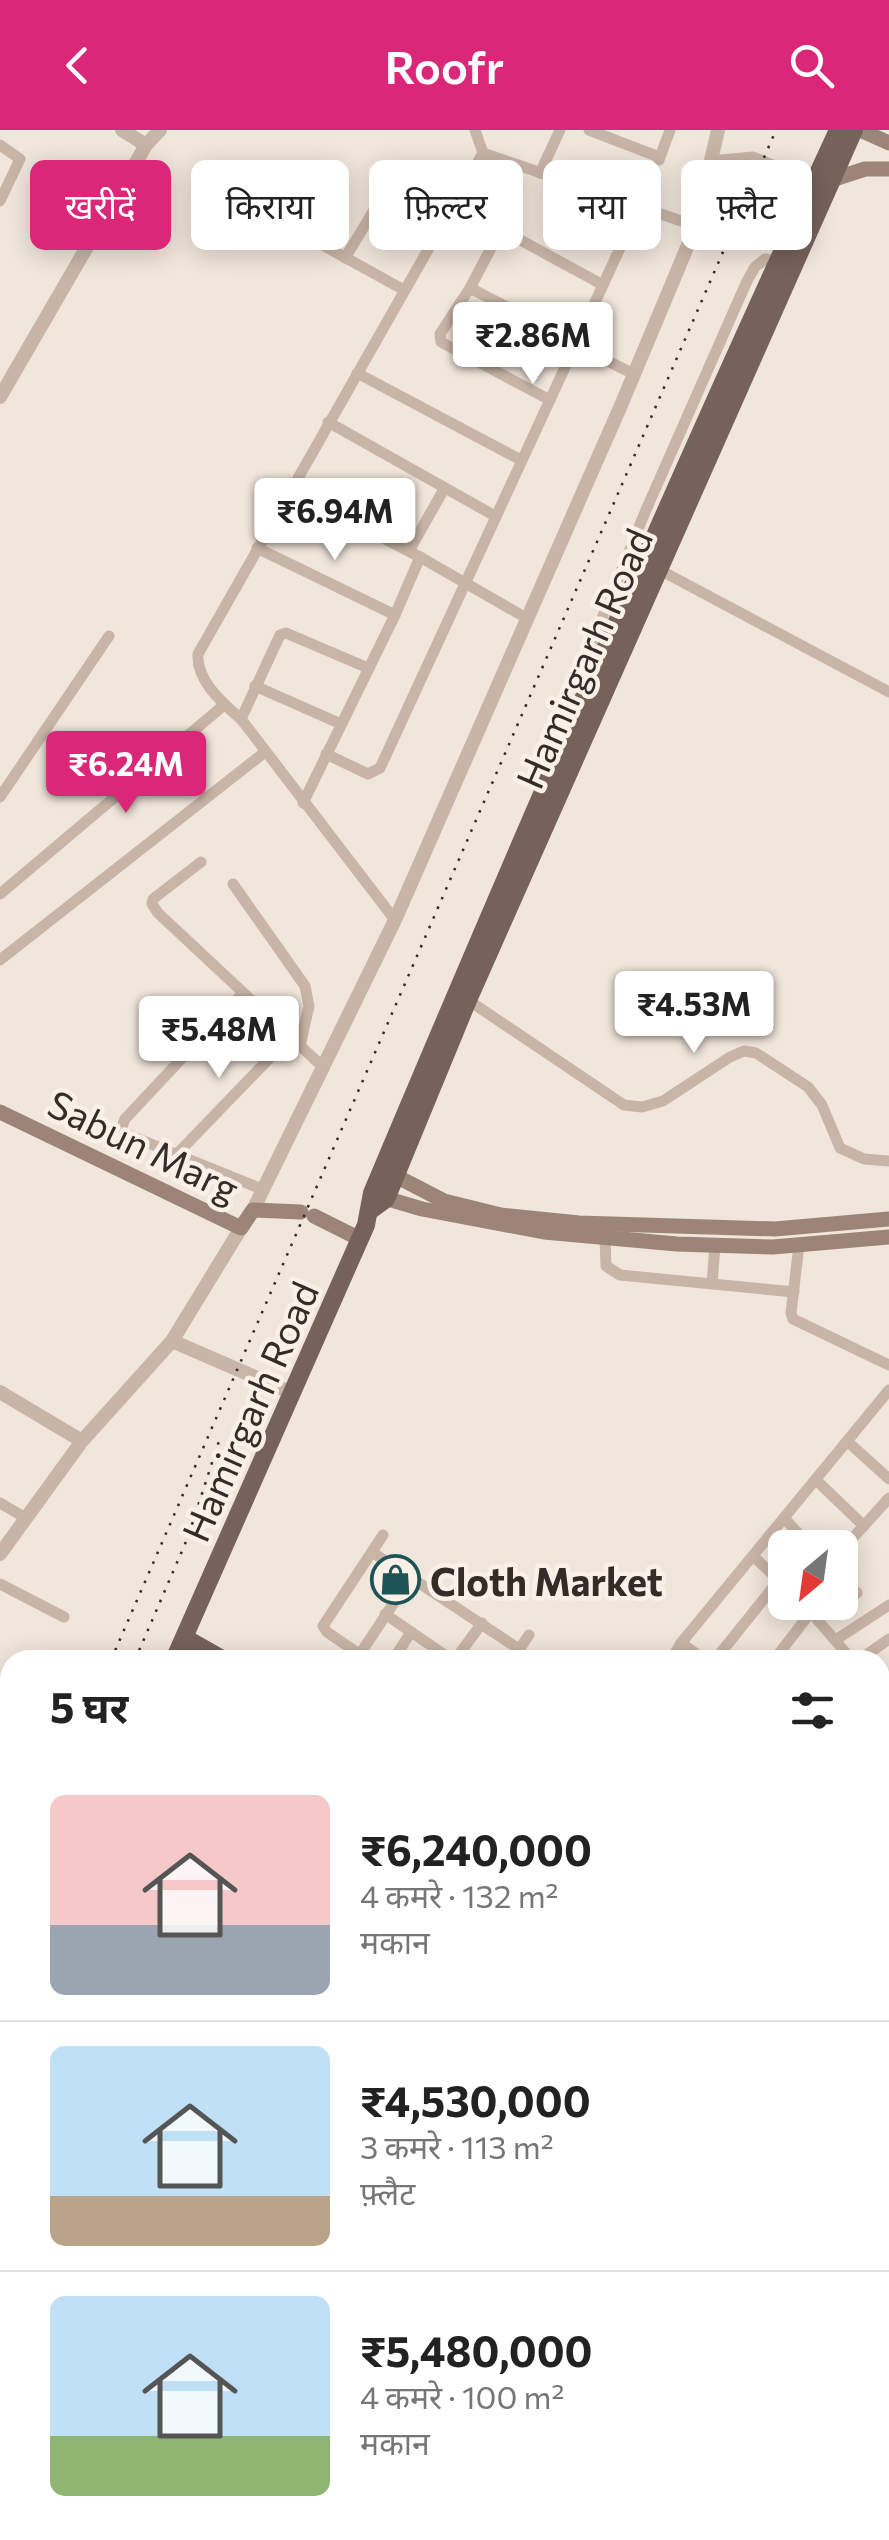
<!DOCTYPE html>
<html lang="hi">
<head>
<meta charset="utf-8">
<style>
	:root { --surface:#fff; --page:#f2f2f2; --text:#222; --muted:#767676; --line:#e0e0e0; --accent:#db2777 }
	body { margin:0; font-family:Commissioner,"Noto Sans Devanagari",sans-serif; background:var(--page); color:var(--text); height:100vh; display:flex; flex-direction:column; font-size:38px; white-space:nowrap }
	* { box-sizing:border-box; margin:0 }
	p { font-size:32px; color:var(--muted) }
	.icon { flex:none; width:55px; height:55px; fill:none; stroke:currentColor; stroke-width:2; stroke-linecap:round; stroke-linejoin:round }
	.map { position:relative; flex:1; overflow:hidden }
	.details { position:absolute; left:0px; top:1520px; width:890px; height:890px; display:flex; flex-direction:column; background:var(--surface); border-radius:30px 30px 0 0; box-shadow:0 5px 25px #0003 }
	.details>* { flex:none }
	.top-card { position:absolute; left:30px; top:30px; width:830px; height:90px; display:flex; gap:20px }
	.needle { width:65px; rotate:209deg }
	.buttons { position:absolute; left:768px; top:1400px; display:grid; gap:20px }
	.buttons a { display:grid; place-items:center; width:90px; height:90px; border-radius:15px; background:var(--surface); box-shadow:0 5px 25px #0003; font-size:50px }
	.price { position:absolute; translate:-50% -85px; padding:0 22px; border-radius:10px; background:#fff; color:#222; font-size:32px; line-height:65px; filter:drop-shadow(0 2px 5px #0008) }
	.price::after { content:''; position:absolute; left:50%; top:60px; width:30px; height:22px; margin-left:-15px; background:inherit; clip-path:polygon(0 0,100% 0,50% 100%) }
	.price.active { background:var(--accent); color:#fff }
	ul { padding:0; list-style:none }
	li { display:flex; align-items:center; gap:30px; height:250px; padding:0 50px }
	li+li { border-top:2px solid var(--line) }
	li span { display:grid; place-items:center; flex:none; width:280px; height:200px; border-radius:15px; color:#555 }
	li>.icon { margin-inline-start:auto }
	span .icon { width:120px; height:120px; fill:#fffc; stroke-width:1 }
	li b { font-size:42px }
	h2 { display:flex; justify-content:space-between; align-items:center; height:120px; padding:0 50px; font-size:42px }
	.pill { padding:0 35px; border-radius:15px; background:var(--surface); box-shadow:0 5px 25px #0003; font-size:35px; line-height:90px }
	.pill.active { background:var(--accent); color:#fff }
	header { display:flex; justify-content:space-between; align-items:center; height:130px; padding:0 50px; background:var(--accent); color:#fff; font-size:45px; font-weight:600 }
	.map>svg:first-child { display:block }
	.lines { fill:none; stroke-linecap:round; stroke-linejoin:round }
	.minor { stroke:#c9b5a7; stroke-width:11 }
	.tertiary { stroke:#c9b5a7; stroke-width:14 }
	.secondary { stroke:#9c8478; stroke-width:15 }
	.primary { stroke:#776259; stroke-width:18 }
	.rail { stroke:#352b27; stroke-width:2.5; stroke-dasharray:2.5 8; stroke-linecap:butt }
	.labels { text-anchor:middle; dominant-baseline:central; stroke-width:9; stroke-linejoin:round; paint-order:stroke }
	.street-label { font-size:38px; fill:#352b27; stroke:#f9f0e7 }
	.poi-label { font-size:38px; font-weight:bold; fill:#352b27; stroke:#f9f0e7; text-anchor:start }
</style>
</head>
<body>
<header><svg class="icon" aria-label="back" viewBox="0 0 24 24"><path d="M15 5l-7 7 7 7"/></svg>Roofr<svg class="icon" aria-label="search" viewBox="0 0 24 24"><circle cx="10" cy="10" r="6"/><path d="M15 15l6 6"/></svg></header>
<div class="map">
<svg width="889" height="2410" viewBox="0 0 889 2410">
	<rect width="100%" height="100%" fill="#f1e6db"/>
	<g class="lines">
		<!-- minor -->
		<g class="minor">
			<path d="M 475,0 L 483,23"/>
			<path d="M 589,0 L 654,25"/>
			<path d="M 0,15 L 20,29 L 0,71"/>
			<path d="M 659,30 L 670,0"/>
			<path d="M 711,31 L 753,27 L 814,52"/>
			<path d="M 540,43 L 560,0"/>
			<path d="M 501,99 L 470,158 L 576,213"/>
			<path d="M 299,102 L 404,160"/>
			<path d="M 345,128 L 394,47 L 401,45 L 603,155"/>
			<path d="M 470,158 L 440,204 L 441,212 L 550,270"/>
			<path d="M 575,215 L 634,244"/>
			<path d="M 357,243 L 521,330"/>
			<path d="M 328,292 L 495,386"/>
			<path d="M 290,360 L 420,427"/>
			<path d="M 257,418 L 395,485"/>
			<path d="M 409,421 L 444,359"/>
			<path d="M 658,439 L 889,562"/>
			<path d="M 594,548 L 588,535 L 589,520 L 646,380 L 747,151 L 755,137 L 765,129 L 780,132"/>
			<path d="M 255,556 L 341,594"/>
			<path d="M 241,589 L 280,505 L 286,503 L 368,538"/>
			<path d="M 326,624 L 368,644 L 380,638 L 639,77"/>
			<path d="M 0,667 L 109,506"/>
			<path d="M 303,673 L 395,485 L 420,427 L 528,489"/>
			<path d="M 201,732 L 153,769 L 152,774 L 158,783 L 324,938"/>
			<path d="M 233,754 L 305,856 L 309,876 L 300,916"/>
			<path d="M 0,764 L 224,575"/>
			<path d="M 395,790 L 241,589 C 222,573 196,550 198,524 L 483,23 L 696,96"/>
			<path d="M 0,830 L 265,622"/>
			<path d="M 243,863 L 125,989 L 121,999 L 124,1003 L 264,1060"/>
			<path d="M 468,870 L 624,975 L 642,977 L 663,971 L 730,927 L 744,921 L 756,923 L 808,957 L 822,975 L 840,1018 L 864,1029 L 889,1031"/>
			<path d="M 177,1024 L 290,907"/>
			<path d="M 605,1107 L 606,1136 L 620,1145 L 794,1162"/>
			<path d="M 799,1115 L 791,1183 L 793,1189 L 889,1235"/>
			<path d="M 712,1154 L 715,1116"/>
			<path d="M 848,1312 L 889,1349"/>
			<path d="M 817,1351 L 864,1396"/>
			<path d="M 0,1373 L 24,1387"/>
			<path d="M 784,1388 L 812,1418"/>
			<path d="M 372,1422 L 519,1519"/>
			<path d="M 840,1422 L 889,1368"/>
			<path d="M 753,1426 L 783,1454"/>
			<path d="M 840,1446 L 857,1463"/>
			<path d="M 0,1454 L 64,1487"/>
			<path d="M 802,1472 L 852,1530"/>
			<path d="M 385,1484 L 452,1530"/>
			<path d="M 837,1509 L 889,1475"/>
			<path d="M 681,1513 L 705,1530"/>
			<path d="M 360,1524 L 411,1447"/>
			<path d="M 368,1530 L 327,1502 L 323,1496 L 383,1405"/>
			<path d="M 393,1530 L 411,1502"/>
			<path d="M 455,1530 L 482,1493"/>
			<path d="M 512,1530 L 529,1505"/>
			<path d="M 671,1530 L 681,1513 L 889,1260"/>
			<path d="M 715,1530 L 779,1450"/>
			<path d="M 774,1530 L 811,1482"/>
			<path d="M 859,1530 L 889,1509"/>
			<path d="M 880,1564 L 889,1578"/>
			<path d="M 880,1604 L 889,1597"/>
			<path d="M 880,1666 L 889,1657"/>
			<path d="M 880,1697 L 889,1688"/>
			<path d="M 880,1737 L 889,1745"/>
			<path d="M 880,1859 L 889,1852"/>
			<path d="M 880,1928 L 889,1920"/>
			<path d="M 880,1974 L 889,1959"/>
			<path d="M 880,2164 L 889,2174"/>
			<path d="M 0,2251 L 10,2244"/>
			<path d="M 0,2310 L 10,2323"/>
			<path d="M 880,2356 L 889,2349"/>
			<path d="M 881,2387 L 889,2380"/>
			<path d="M 68,2400 L 76,2410"/>
			<path d="M 156,2400 L 164,2410"/>
			<path d="M 353,2400 L 366,2410"/>
			<path d="M 769,2400 L 786,2410"/>
			<path d="M 118,2410 L 133,2400"/>
			<path d="M 237,2410 L 250,2400"/>
			<path d="M 335,2410 L 343,2400"/>
			<path d="M 464,2410 L 472,2400"/>
		</g>
		<!-- tertiary -->
		<g class="tertiary">
			<path d="M 122,0 L 146,15"/>
			<path d="M 0,267 L 146,15 L 160,0"/>
			<path d="M 253,1080 L 395,790 L 622,273 L 696,96 L 718,0"/>
			<path d="M 172,1211 L 292,1263"/>
			<path d="M 0,1262 L 82,1311"/>
			<path d="M 0,1424 L 82,1311 L 172,1211 L 241,1098"/>
			<path d="M 0,2059 L 10,2065"/>
			<path d="M 0,2079 L 10,2083"/>
			<path d="M 880,2121 L 889,2105"/>
			<path d="M 493,2400 L 508,2410"/>
			<path d="M 719,2410 L 726,2400"/>
		</g>
		<!-- secondary -->
		<g class="secondary">
			<path d="M 860,0 L 889,13"/>
			<path d="M 825,52 L 865,39 L 889,39"/>
			<path d="M 0,982 L 241,1098 L 253,1080 L 301,1082"/>
			<path d="M 386,1041 L 444,1071 L 501,1085 L 579,1093 L 775,1099 L 889,1089"/>
			<path d="M 378,1066 L 422,1079 L 544,1102 L 677,1114 L 773,1117 L 889,1107"/>
			<path d="M 314,1086 L 360,1109"/>
		</g>
		<!-- primary -->
		<g class="primary">
			<path d="M 371,1080 L 386,1069 L 468,870 L 854,0"/>
			<path d="M 185,1508 L 224,1530"/>
			<path d="M 174,1530 L 366,1095 L 372,1063 C 522,706 676,351 838,0"/>
			<path d="M 880,1791 L 889,1792"/>
			<path d="M 880,1805 L 889,1806"/>
			<path d="M 0,1919 L 10,1896"/>
			<path d="M 0,1955 L 10,1933"/>
		</g>
		<!-- rail -->
		<g class="rail">
			<path d="M 111,1530 L 776,0"/>
			<path d="M 135,1530 L 188,1407 L 219,1311"/>
			<path d="M 0,1756 L 10,1734"/>
			<path d="M 0,1783 L 10,1761"/>
			<path d="M 0,1837 L 10,1814"/>
		</g>
	</g>
	<!-- icons -->
	<defs>
		<symbol id="shop-ring" viewBox="-11 -11 22 22"><circle r="9.5" fill="#f9f0e7" stroke="#1e5456" stroke-width="1.5"/><path d="M-5-2.5h2.3a2.7 3.5 0 0 1 5.4 0H5L5.5 6h-11ZM-1.5-2.5h3a1.5 2.3 0 0 0-3 0Z" fill="#1e5456"/></symbol>
	</defs>
	<g fill-rule="evenodd">
		<use href="#shop-ring" x="368" y="1422" width="55" height="55"/>
	</g>
	<g class="labels">
		<!-- street labels -->
		<g class="street-label">
			<text transform="translate(583 528) rotate(-66)">Hamirgarh Road</text>
			<text transform="translate(144 1015) rotate(26)">Sabun Marg</text>
			<text transform="translate(249 1281) rotate(-66)">Hamirgarh Road</text>
		</g>
		<!-- poi labels -->
		<g class="poi-label">
			<text x="430" y="1450">Cloth Market</text>
		</g>
	</g>
</svg>
<div class="buttons">
<a><svg class="needle" viewBox="-14 -14 28 28"><path d="M0-13l5 13h-10z" fill="#e53935"/><path d="M0 13l5-13h-10z" fill="#767676"/></svg></a>
</div>
<b class="price" style="left:533px;top:257px">₹2.86M</b>
<b class="price" style="left:335px;top:433px">₹6.94M</b>
<b class="price active" style="left:126px;top:686px">₹6.24M</b>
<b class="price" style="left:694px;top:926px">₹4.53M</b>
<b class="price" style="left:219px;top:951px">₹5.48M</b>
<div class="top-card">
<a class="pill active">खरीदें</a>
<a class="pill">किराया</a>
<a class="pill">फ़िल्टर</a>
<a class="pill">नया</a>
<a class="pill">फ़्लैट</a>
</div>
<section class="details">
<h2>5 घर<svg class="icon" aria-label="filters" viewBox="0 0 24 24"><path d="M4 7h16M4 17h16"/><circle cx="9" cy="7" r="2"/><circle cx="15" cy="17" r="2"/></svg></h2>
<ul>
<li><span style="background:linear-gradient(#f6c9c9 65%,#9aa5b1 0)"><svg class="icon" aria-label="home" viewBox="0 0 24 24"><path d="M3 11l9-7 9 7M6 9v11h12V9"/></svg></span><div><b>₹6,240,000</b><p>4 कमरे · 132 m²</p><p>मकान</p></div></li>
<li><span style="background:linear-gradient(#bfe0f5 75%,#b9a48a 0)"><svg class="icon" aria-label="home" viewBox="0 0 24 24"><path d="M3 11l9-7 9 7M6 9v11h12V9"/></svg></span><div><b>₹4,530,000</b><p>3 कमरे · 113 m²</p><p>फ़्लैट</p></div></li>
<li><span style="background:linear-gradient(#bfe0f5 70%,#8fb573 0)"><svg class="icon" aria-label="home" viewBox="0 0 24 24"><path d="M3 11l9-7 9 7M6 9v11h12V9"/></svg></span><div><b>₹5,480,000</b><p>4 कमरे · 100 m²</p><p>मकान</p></div></li>
</ul>
</section>
</div>
</body>
</html>
